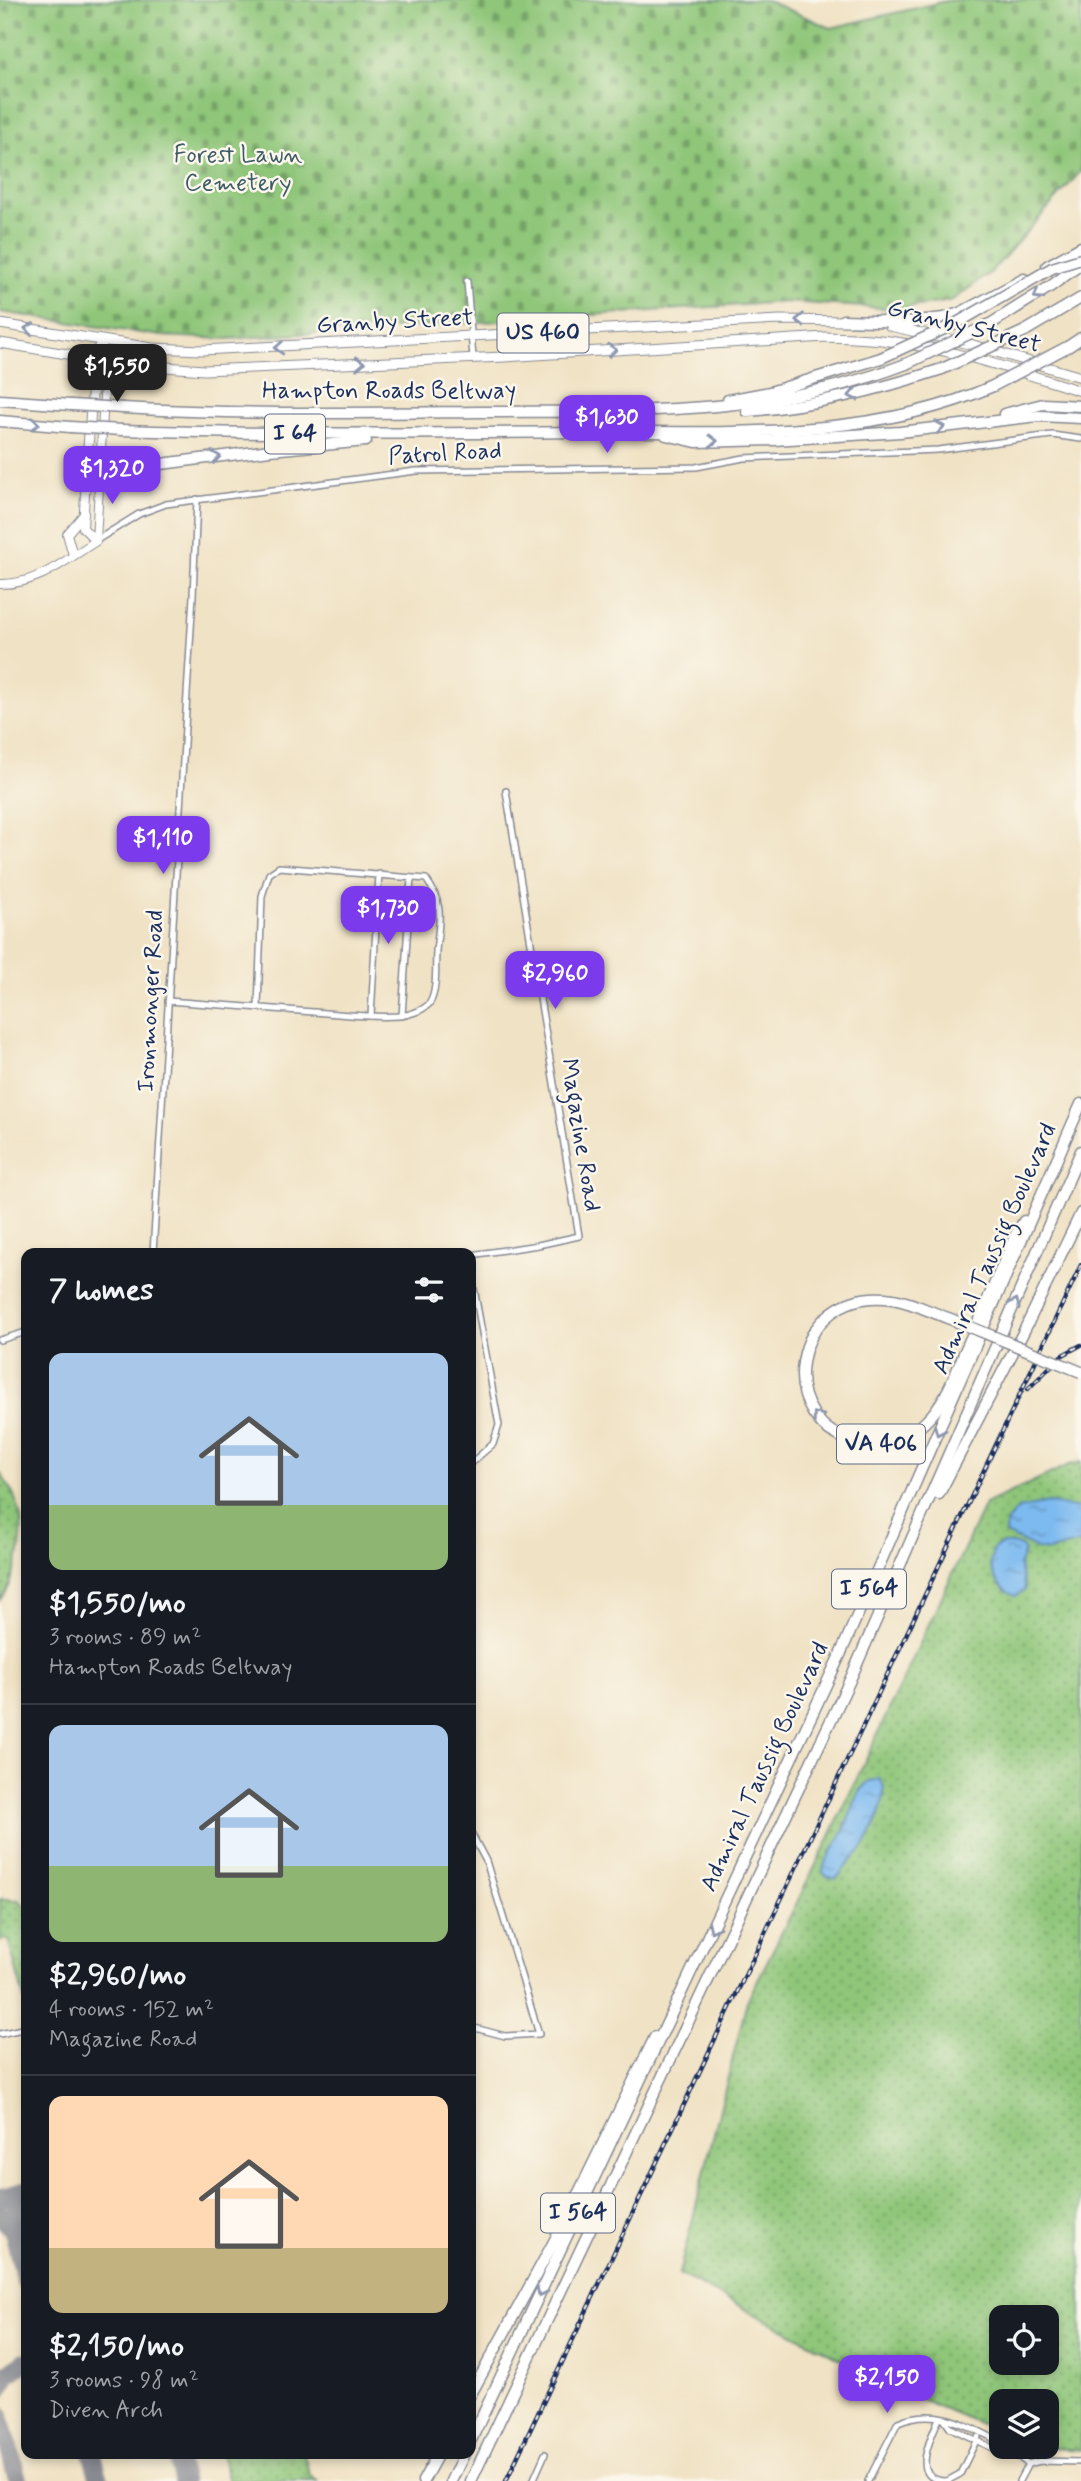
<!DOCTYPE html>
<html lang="en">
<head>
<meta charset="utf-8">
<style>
	:root { --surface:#171b24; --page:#20242c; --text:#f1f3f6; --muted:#9ea1a6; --line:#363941; --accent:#7c3aed }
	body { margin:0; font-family:Mynerve,sans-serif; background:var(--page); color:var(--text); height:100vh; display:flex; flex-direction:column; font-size:26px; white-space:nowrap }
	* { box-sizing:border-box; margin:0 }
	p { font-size:23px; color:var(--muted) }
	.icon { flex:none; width:38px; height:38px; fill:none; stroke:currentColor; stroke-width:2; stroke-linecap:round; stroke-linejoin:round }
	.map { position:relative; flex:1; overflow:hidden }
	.sheet { position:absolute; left:21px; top:1248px; width:455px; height:1211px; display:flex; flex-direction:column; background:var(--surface); border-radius:14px; box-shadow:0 4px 10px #0003 }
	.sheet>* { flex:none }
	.fabs { position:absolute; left:989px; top:2305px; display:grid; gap:14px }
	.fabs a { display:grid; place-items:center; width:70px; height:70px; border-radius:14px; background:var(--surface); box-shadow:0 4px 10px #0003; font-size:35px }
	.price { position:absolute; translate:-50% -60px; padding:0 16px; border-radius:14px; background:var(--accent); color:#fff; font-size:23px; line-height:46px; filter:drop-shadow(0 2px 4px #0008) }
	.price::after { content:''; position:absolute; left:50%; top:42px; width:21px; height:16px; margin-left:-10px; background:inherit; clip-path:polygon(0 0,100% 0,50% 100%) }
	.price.selected { background:#222; color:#fff }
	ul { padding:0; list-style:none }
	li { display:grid; align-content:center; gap:14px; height:371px; padding:0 28px }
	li+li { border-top:2px solid var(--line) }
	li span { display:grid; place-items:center; height:217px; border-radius:14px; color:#555 }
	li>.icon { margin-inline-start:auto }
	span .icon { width:126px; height:126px; fill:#fffc; stroke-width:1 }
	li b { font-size:30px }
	h2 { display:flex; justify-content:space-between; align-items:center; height:84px; padding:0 28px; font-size:30px }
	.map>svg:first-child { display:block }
	.grass { fill:url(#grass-dots); stroke:#557a6c; stroke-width:2; fill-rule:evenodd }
	.cemetery { fill:url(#cemetery-stones); stroke:#557a6c; stroke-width:2 }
	.water { fill:url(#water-ripples); stroke:#4c74a7; stroke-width:2 }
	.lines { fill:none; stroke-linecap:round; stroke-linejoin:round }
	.taxiway { stroke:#868891; stroke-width:19 }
	.street-casing { stroke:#868891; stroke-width:8 }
	.secondary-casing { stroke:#868891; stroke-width:10 }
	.primary-casing { stroke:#868891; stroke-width:11 }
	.highway-casing { stroke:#868891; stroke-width:13 }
	.street { stroke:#fff; stroke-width:5 }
	.secondary { stroke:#fff; stroke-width:8 }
	.primary { stroke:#fff; stroke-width:9 }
	.highway { stroke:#fff; stroke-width:10 }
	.rail-casing { stroke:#1b2f5e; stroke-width:4.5 }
	.rail { stroke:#fbf7ec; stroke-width:2; stroke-dasharray:5; stroke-linecap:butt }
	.highway-bridge-casing { stroke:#868891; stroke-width:13; stroke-linecap:butt }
	.highway-bridge { stroke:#fff; stroke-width:10 }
	.oneway { stroke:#8d97ae }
	.labels { text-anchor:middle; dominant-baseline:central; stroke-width:5; stroke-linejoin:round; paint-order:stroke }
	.shield { fill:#fbf7ec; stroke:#5e6b89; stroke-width:2 }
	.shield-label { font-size:23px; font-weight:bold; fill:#1b2f5e }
	.park-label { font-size:24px; fill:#3e5c66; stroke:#fbf7ec }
	.street-label { font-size:24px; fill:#1b2f5e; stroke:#fbf7ec }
</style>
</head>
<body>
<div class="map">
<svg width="1081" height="2481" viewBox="0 0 1081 2481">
	<defs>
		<pattern id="grass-dots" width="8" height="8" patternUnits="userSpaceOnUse" patternTransform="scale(1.75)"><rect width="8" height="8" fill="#8fc679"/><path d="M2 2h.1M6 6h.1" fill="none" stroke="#74a166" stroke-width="1.8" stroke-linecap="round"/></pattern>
		<pattern id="cemetery-stones" width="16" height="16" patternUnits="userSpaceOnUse" patternTransform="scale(1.75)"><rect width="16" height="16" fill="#8fc679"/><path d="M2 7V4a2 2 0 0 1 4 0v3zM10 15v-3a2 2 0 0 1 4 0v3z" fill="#74a166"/></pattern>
		<pattern id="water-ripples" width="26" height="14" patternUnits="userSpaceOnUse" patternTransform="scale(1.75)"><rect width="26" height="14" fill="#7dbaf0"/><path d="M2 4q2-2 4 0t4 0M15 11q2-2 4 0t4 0" fill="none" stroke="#6698c6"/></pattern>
	</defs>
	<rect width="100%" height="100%" fill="#fbf7ec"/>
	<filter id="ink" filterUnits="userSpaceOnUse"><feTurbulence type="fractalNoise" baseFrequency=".0143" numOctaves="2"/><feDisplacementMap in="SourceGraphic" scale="14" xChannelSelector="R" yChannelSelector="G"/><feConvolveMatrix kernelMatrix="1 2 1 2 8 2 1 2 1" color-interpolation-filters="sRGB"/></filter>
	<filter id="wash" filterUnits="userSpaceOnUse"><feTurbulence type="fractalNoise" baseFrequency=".00686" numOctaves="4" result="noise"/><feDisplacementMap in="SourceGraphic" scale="28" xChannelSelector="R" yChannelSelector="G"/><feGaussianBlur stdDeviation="1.57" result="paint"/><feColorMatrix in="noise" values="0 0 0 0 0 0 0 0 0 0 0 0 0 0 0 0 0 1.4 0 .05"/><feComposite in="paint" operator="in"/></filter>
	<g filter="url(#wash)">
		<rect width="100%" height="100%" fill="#f0e2c4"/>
		<!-- grass -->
		<g class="grass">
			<path d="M 1081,1462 L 1081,2450 L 1035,2447 L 1046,2446 L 1046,2401 L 1001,2401 L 1001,2432 L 903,2392 L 679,2274 L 747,2001 L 824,1849 L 985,1504 L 1069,1465 ZM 1001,2317 L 1046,2317 L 1046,2362 L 1001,2362 Z"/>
			<path d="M 0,1473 C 24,1504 26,1529 16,1566 C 12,1578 10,1590 0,1600 Z"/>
			<path d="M 0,1899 L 19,1900 L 26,1908 L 26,2006 L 8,1939 L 0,1941 Z"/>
			<path d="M 221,2454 L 304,2454 L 309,2475 L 317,2481 L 229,2481 Z"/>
		</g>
		<!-- cemetery -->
		<path class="cemetery" d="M 0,0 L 766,0 L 831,28 L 950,0 L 1081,0 L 1081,171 L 991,272 L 951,301 L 898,309 L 786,302 L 227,339 L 161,336 L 0,312 Z"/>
		<!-- water -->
		<g class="water">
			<path d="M 1048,1503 L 1081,1508 L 1081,1543 L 1048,1551 L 1037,1549 L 1006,1534 L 1007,1521 L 1018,1509 Z"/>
			<path d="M 1011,1544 L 1021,1546 L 1025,1551 L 1019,1565 L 1025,1590 L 1016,1596 C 1002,1592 993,1578 990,1564 L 994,1548 L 1002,1544 Z"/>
			<path d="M 880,1779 C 892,1794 873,1830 864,1846 C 859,1854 850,1859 845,1867 C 841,1873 841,1876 835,1879 L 826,1876 L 823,1872 L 824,1865 L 844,1830 L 860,1790 L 869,1781 Z"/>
		</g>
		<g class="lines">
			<!-- taxiway -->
			<g class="taxiway">
				<path d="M 0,2198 L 26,2191"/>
				<path d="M 0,2214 L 13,2230 L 26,2282"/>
				<path d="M 13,2230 L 16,2210 L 26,2195"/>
				<path d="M 0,2389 L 7,2375 L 24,2362"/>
				<path d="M 0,2415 L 18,2481"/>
				<path d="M 92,2454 L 100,2481"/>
				<path d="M 176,2454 L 183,2481"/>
			</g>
		</g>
	</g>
	<g filter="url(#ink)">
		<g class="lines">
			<defs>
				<g id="street">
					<path d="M 467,281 L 473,358"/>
					<path d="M 97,540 L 139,514 L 166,504 L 416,471 L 696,467 L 744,458 L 938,450 L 1052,435 L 1081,439"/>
					<path d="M 168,1001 C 217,1005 265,1008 313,1012 C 342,1014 371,1018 399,1016 C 409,1015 422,1011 429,1004 C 438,992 435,965 436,951 C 439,921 445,905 426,879 L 279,867 L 269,874 L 262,896 L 258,1008"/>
					<path d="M 371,1016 L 379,874"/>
					<path d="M 402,1016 L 411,878"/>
					<path d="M 153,1253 L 193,596 L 197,499"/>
					<path d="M 471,1255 L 538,1245 L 579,1236 L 506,791"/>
					<path d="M 471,1272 L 499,1425 L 493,1444 L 471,1463"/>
					<path d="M 0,1340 L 26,1332"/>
					<path d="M 471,1833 L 486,1861 L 539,2034 L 505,2036 L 471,2027"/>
					<path d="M 0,2034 L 26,2028"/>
					<path d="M 939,2418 C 932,2436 908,2480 946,2481"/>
					<path d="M 945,2420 L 951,2428 L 1007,2455 L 1016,2455"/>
					<path d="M 1010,2446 L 1016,2455 L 1028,2464"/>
					<path d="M 533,2481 L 545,2454"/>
					<path d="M 868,2481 L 898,2422 C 936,2406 966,2425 1001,2442"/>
					<path d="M 947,2481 L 960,2474 L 978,2437"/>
					<path d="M 1019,2481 L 1028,2464 L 1040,2461 L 1081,2462"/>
				</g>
				<g id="secondary">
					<path d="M 87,460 L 83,528 L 96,541"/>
					<path d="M 96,541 L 106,360 L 101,341"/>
					<path d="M 73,555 L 67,534 L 84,514"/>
					<path d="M 0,584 C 37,585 66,560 96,541"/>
				</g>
				<g id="primary">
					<path d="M 0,324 L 152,348 L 202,350 L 780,320 L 849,321"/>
					<path d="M 890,326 L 973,345 L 1081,377"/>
					<path d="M 0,343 L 128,364 L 204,370 L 504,357 L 826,337 C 849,338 873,338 896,342 C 960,351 1020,372 1081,391"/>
					<path d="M 87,460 L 95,358 L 101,341"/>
				</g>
				<g id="highway">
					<path d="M 1047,266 L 1081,247"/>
					<path d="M 843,320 L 908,322 L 944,318 L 960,313 L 1024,279"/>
					<path d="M 992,323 L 1051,286 L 1081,264"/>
					<path d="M 1025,331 L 1081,298"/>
					<path d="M 1069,346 L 1081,338"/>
					<path d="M 0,400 L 71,405"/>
					<path d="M 728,400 L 770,392 L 881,358"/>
					<path d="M 123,408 C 241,415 359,413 478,412 C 625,411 766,418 906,364"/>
					<path d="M 747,411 C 814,406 879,390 942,369"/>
					<path d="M 1004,414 L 1043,404 L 1081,406"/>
					<path d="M 0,421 L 70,427"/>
					<path d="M 122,430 C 274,435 426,434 579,432 C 713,431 868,442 993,386"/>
					<path d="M 666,435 L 696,442 L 774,440 L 900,432 L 1039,416 L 1081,418"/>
					<path d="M 87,460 L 99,470 L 115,470 L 270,450 L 366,441"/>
					<path d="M 948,1318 C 930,1312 912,1302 893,1299 C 789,1283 767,1432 865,1443 C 891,1446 914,1435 931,1416 C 947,1398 956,1373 965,1351 C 983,1312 999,1273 1016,1234 L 1024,1221"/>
					<path d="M 939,1494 L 1025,1329 L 1081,1213"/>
					<path d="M 471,2394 L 563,2225 L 655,2037"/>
					<path d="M 471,2440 L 840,1655 L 1081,1104"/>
					<path d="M 423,2481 L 438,2454"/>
					<path d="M 451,2481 L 464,2454"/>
					<path d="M 471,2481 L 850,1680 L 1081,1151"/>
				</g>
			</defs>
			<!-- street casing -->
			<use href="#street" class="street-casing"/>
			<!-- secondary casing -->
			<use href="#secondary" class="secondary-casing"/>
			<!-- primary casing -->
			<use href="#primary" class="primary-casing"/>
			<!-- highway casing -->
			<use href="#highway" class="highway-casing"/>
			<!-- street -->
			<use href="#street" class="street"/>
			<!-- secondary -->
			<use href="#secondary" class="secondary"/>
			<!-- primary -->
			<use href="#primary" class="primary"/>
			<!-- highway -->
			<use href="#highway" class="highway"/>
			<defs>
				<g id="rail">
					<path d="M 1028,1389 L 1061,1356 L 1081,1345"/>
					<path d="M 506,2481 L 1081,1265"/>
				</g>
			</defs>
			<!-- rail casing -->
			<use href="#rail" class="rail-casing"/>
			<!-- rail -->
			<use href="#rail" class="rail"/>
			<defs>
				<g id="highway-bridge">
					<path d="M 881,358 L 957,323 L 1052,268 L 1081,259"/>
					<path d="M 906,364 L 992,323"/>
					<path d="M 942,369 L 1025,331"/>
					<path d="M 993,386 L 1069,346"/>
					<path d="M 71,405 L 123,408"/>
					<path d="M 70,427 L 122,430"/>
					<path d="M 948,1318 L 1081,1372"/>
				</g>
			</defs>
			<!-- highway-bridge casing -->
			<use href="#highway-bridge" class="highway-bridge-casing"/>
			<!-- highway-bridge -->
			<use href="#highway-bridge" class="highway-bridge"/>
		</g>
		<!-- one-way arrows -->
		<defs><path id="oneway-chevron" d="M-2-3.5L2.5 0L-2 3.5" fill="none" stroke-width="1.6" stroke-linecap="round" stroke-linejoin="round" transform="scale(1.75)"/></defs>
		<g class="oneway">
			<use href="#oneway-chevron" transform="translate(1038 295) rotate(147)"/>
			<use href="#oneway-chevron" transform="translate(800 320) rotate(179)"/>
			<use href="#oneway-chevron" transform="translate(29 329) rotate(-171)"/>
			<use href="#oneway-chevron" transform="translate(279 348) rotate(177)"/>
			<use href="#oneway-chevron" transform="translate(612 350) rotate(-4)"/>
			<use href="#oneway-chevron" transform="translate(360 363) rotate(-2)"/>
			<use href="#oneway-chevron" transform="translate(853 395) rotate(168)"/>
			<use href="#oneway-chevron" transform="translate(35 424) rotate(4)"/>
			<use href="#oneway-chevron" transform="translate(940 427) rotate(-8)"/>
			<use href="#oneway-chevron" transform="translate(713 441) rotate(-1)"/>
			<use href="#oneway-chevron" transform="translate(216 457) rotate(-8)"/>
			<use href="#oneway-chevron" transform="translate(1015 1303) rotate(-67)"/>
			<use href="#oneway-chevron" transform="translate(817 1416) rotate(-128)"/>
			<use href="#oneway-chevron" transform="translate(939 1431) rotate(113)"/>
			<use href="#oneway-chevron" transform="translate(713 1928) rotate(115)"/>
			<use href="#oneway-chevron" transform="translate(541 2292) rotate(116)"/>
		</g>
	</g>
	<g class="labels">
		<!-- shield labels -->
		<g class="shield">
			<rect x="497.5" y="313.5" width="91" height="39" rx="5"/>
			<rect x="265" y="414.5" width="60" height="39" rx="5"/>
			<rect x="837" y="1424.5" width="88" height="39" rx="5"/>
			<rect x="832" y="1569.5" width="74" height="39" rx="5"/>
			<rect x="541" y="2193.5" width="74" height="39" rx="5"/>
		</g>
		<g class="shield-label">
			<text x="543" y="333">US 460</text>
			<text x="295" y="434">I 64</text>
			<text x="881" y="1444">VA 406</text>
			<text x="869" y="1589">I 564</text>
			<text x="578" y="2213">I 564</text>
		</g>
		<!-- park labels -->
		<g class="park-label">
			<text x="238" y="155">Forest Lawn<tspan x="238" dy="28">Cemetery</tspan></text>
		</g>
		<!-- street labels -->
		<g class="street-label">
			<text transform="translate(395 322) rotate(-3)">Granby Street</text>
			<text transform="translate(964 327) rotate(14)">Granby Street</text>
			<text x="389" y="391">Hampton Roads Beltway</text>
			<text transform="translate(445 454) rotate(-3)">Patrol Road</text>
			<text transform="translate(151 1001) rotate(-87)">Ironmonger Road</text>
			<text transform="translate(580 1135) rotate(81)">Magazine Road</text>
			<text transform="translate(995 1249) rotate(-66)">Admiral Taussig Boulevard</text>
			<text transform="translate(765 1767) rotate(-65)">Admiral Taussig Boulevard</text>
		</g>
	</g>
</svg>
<div class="fabs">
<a><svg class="icon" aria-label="locate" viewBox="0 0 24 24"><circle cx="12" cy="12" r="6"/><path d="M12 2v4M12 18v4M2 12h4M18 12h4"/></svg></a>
<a><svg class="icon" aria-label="layers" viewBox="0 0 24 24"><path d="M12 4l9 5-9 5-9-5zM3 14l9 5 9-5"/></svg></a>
</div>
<b class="price selected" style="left:117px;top:404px">$1,550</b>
<b class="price" style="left:607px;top:455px">$1,630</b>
<b class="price" style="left:112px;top:506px">$1,320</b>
<b class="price" style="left:163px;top:876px">$1,110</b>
<b class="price" style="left:388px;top:946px">$1,730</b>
<b class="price" style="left:555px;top:1011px">$2,960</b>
<b class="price" style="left:887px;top:2415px">$2,150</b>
<section class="sheet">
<h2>7 homes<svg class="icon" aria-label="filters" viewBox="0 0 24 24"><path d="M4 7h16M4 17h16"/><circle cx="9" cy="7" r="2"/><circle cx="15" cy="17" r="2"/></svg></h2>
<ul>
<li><span style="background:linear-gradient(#a9c7e8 70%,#8fb573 0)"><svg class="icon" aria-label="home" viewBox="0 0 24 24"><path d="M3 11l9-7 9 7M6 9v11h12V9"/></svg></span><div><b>$1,550/mo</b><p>3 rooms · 89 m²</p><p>Hampton Roads Beltway</p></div></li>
<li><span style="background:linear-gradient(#a9c7e8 65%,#8fb573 0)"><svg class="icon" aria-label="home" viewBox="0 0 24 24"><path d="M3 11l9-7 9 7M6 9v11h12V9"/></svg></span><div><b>$2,960/mo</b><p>4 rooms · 152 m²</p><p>Magazine Road</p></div></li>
<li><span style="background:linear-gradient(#ffd9b3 70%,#c2b280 0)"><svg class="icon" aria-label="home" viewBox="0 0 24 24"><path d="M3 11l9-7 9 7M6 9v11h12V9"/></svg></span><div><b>$2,150/mo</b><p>3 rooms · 98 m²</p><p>Diven Arch</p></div></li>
</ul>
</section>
</div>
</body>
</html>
